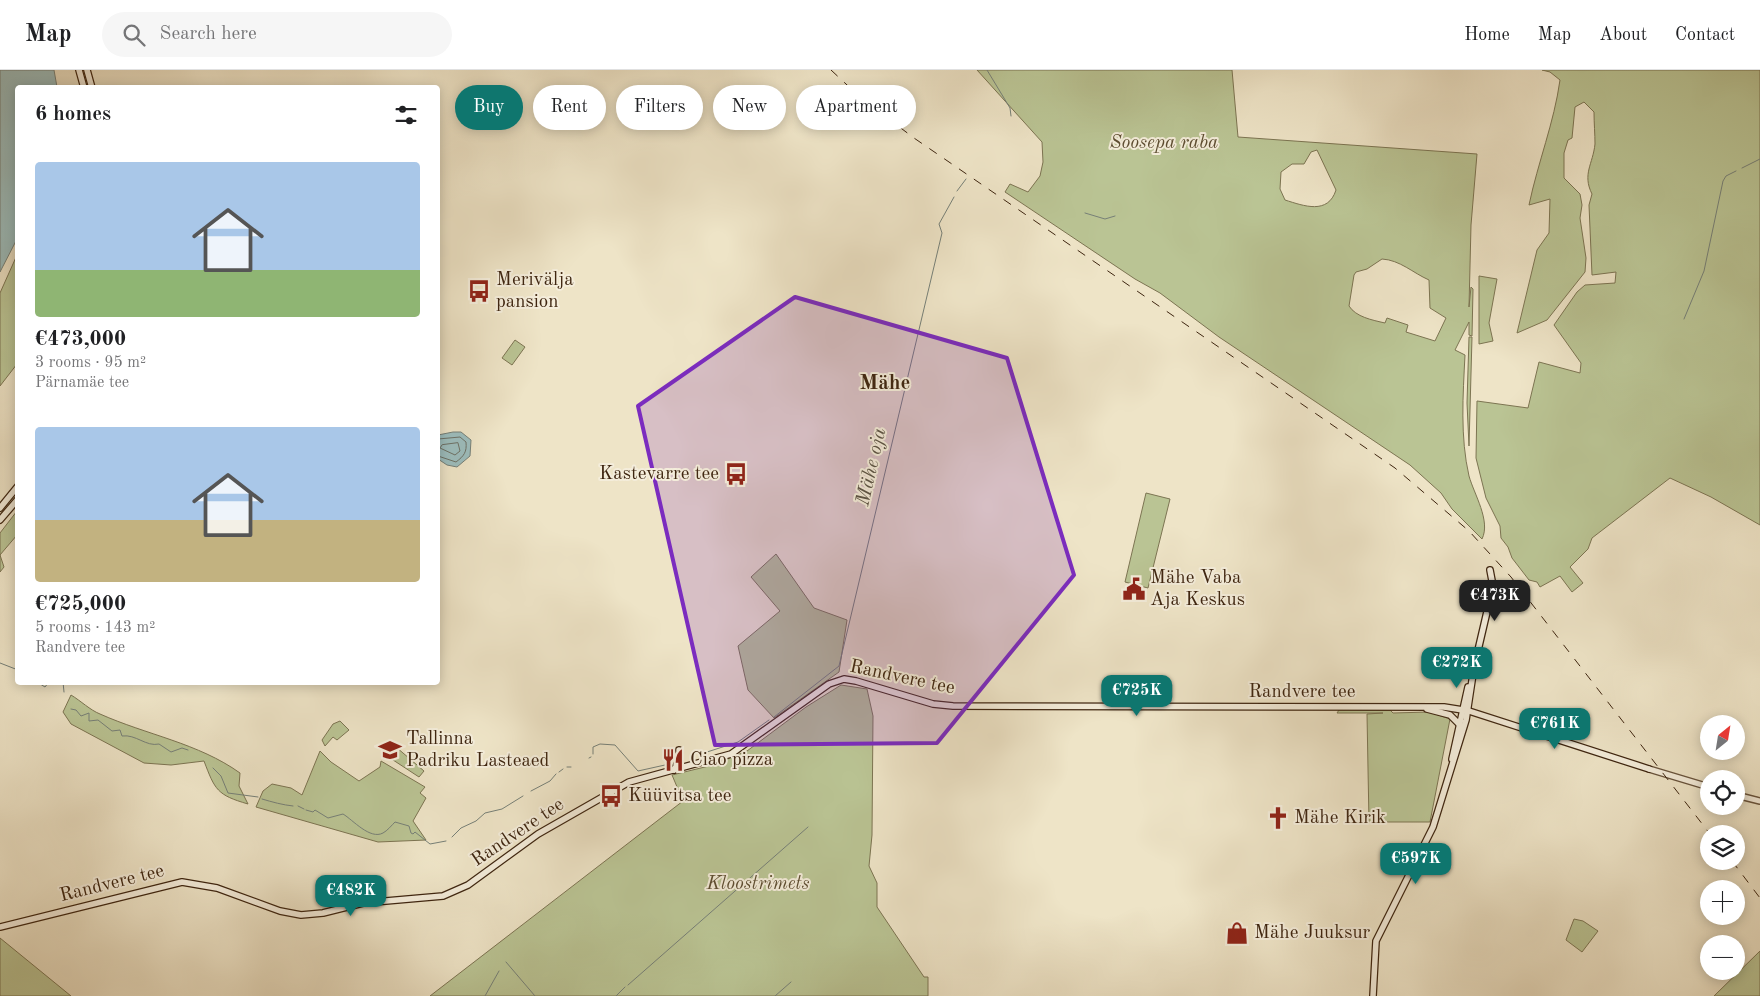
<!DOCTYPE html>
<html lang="en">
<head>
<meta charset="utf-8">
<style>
	:root { --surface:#fff; --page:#f6f6f6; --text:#202124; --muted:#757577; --line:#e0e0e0; --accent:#0f766e }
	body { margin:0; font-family:"Old Standard TT",serif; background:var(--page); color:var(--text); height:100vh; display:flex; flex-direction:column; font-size:19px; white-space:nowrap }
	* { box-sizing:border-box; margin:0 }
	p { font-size:16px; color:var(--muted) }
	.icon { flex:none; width:28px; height:28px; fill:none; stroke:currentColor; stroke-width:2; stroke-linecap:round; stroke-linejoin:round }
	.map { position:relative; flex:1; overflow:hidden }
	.panel { position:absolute; left:15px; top:15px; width:425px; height:600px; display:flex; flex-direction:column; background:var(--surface); border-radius:5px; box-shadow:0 2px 12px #0003 }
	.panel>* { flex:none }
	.hud { position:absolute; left:455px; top:15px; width:475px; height:45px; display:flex; gap:10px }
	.needle { width:32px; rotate:30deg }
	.buttons { position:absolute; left:1700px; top:645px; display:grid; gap:10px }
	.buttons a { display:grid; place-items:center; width:45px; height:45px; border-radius:50%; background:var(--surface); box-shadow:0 2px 12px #0003; font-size:25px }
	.price { position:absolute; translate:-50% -42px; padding:0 11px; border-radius:10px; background:var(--accent); color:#fff; font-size:16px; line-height:32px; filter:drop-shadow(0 1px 2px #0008) }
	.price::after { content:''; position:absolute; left:50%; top:30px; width:15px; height:11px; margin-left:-8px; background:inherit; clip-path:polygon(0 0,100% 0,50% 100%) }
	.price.on { background:#222; color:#fff }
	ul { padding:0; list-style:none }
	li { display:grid; align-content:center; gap:10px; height:265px; padding:0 20px }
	li span { display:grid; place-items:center; height:155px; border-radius:5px; color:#555 }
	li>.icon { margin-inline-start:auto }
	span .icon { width:90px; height:90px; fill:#fffc; stroke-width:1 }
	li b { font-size:21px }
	h2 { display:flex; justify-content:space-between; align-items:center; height:60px; padding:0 20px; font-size:21px }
	.tag { padding:0 18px; border-radius:22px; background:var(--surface); box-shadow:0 2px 12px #0003; font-size:18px; line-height:45px }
	.tag.on { background:var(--accent); color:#fff }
	header { display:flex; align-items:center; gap:30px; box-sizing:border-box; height:70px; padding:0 25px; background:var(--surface); border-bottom:1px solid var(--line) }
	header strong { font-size:24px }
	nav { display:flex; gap:28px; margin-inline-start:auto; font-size:18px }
	.search { width:350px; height:45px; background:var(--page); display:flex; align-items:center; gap:12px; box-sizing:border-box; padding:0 18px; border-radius:28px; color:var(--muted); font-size:19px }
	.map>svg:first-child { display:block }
	.green { fill:#bac494; stroke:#7c7452; fill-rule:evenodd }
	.water { fill:#9cbdbd; stroke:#768078 }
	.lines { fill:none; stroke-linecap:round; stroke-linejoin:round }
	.shore { stroke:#6d7166; stroke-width:1 }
	.stream { stroke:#768078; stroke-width:1 }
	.tertiary-casing { stroke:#6a553e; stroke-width:8 }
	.secondary-casing { stroke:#3e2510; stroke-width:8 }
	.tertiary { stroke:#f4eddb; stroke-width:5 }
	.secondary { stroke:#f4eddb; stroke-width:5.5 }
	.rail { stroke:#3e2510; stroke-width:1; stroke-dasharray:9 9; stroke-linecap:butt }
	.marked { fill:#7b2cbf; fill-opacity:0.2; stroke:#7b2cbf; stroke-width:4; stroke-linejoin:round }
	.labels { text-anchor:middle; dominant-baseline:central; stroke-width:4; stroke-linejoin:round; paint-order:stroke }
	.park-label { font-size:19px; font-style:italic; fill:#5d4d31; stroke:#f4eddb }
	.poi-label { font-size:19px; fill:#3e2510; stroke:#f4eddb; text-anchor:start }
	.street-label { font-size:19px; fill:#3e2510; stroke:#f4eddb }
	.water-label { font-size:20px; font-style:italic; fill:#5a5344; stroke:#f4eddb }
	.quarter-label { font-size:21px; font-weight:bold; fill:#3e2510; stroke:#f4eddb }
</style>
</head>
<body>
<header>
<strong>Map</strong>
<div class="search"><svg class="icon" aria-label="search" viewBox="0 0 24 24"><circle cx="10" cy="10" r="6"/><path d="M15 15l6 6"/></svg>Search here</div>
<nav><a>Home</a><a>Map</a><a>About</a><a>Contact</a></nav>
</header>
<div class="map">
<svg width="1760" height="926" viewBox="0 0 1760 926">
	<rect width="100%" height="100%" fill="#eee4c7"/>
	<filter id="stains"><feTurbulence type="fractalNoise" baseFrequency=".004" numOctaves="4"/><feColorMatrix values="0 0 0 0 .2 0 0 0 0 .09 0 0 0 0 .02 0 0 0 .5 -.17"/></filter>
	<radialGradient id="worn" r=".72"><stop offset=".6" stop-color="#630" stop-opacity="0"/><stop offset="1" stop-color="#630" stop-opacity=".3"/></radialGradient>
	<!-- green -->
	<g class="green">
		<path d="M 977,0 L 1232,0 L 1238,67 L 1477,84 L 1471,155 L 1469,237 L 1471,217 L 1473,219 L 1472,266 L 1469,265 L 1469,252 L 1455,280 L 1465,285 C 1463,325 1460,367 1469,406 C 1474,424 1491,451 1482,469 L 1452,439 L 1441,423 L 1410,395 L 1219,267 L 1160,223 L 1135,209 L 1005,122 L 1010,114 L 1028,122 L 1040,106 L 1043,92 L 1042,72 ZM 1317,80 L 1336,120 C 1328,145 1304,136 1285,130 L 1280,119 L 1281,102 L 1292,94 L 1304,94 L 1311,82 ZM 1382,189 C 1400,190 1413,203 1429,210 L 1430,238 L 1446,248 L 1435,271 L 1406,262 L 1408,255 L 1387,248 L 1385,253 C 1372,250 1356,247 1349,236 L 1354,205 L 1356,202 L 1367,199 Z"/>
		<path d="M 1542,0 L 1760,0 L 1760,455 L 1711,427 L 1670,408 L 1592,468 L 1588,479 L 1570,497 L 1583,513 L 1572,522 L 1560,506 L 1540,517 L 1537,512 L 1529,510 L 1512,488 L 1508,477 L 1501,468 L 1500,456 L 1486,428 L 1476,388 L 1477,331 L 1528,338 L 1539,292 L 1580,303 L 1581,293 L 1554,255 L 1577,222 L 1585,215 L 1615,213 L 1616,202 L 1592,205 L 1589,135 L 1592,124 C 1582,104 1593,94 1595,74 C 1595,64 1594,53 1594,42 L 1584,32 L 1575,37 L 1572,68 L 1568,70 L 1564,83 L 1564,108 L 1580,124 L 1582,135 L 1580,148 L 1586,188 L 1585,202 L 1547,250 L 1517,263 L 1537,180 L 1549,163 L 1550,129 L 1529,135 C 1538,92 1554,53 1560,10 L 1550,2 Z"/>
		<path d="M 17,185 L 17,294 L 0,316 L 0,223 Z"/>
		<path d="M 1479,206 L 1497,209 L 1489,253 L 1493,271 L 1479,274 Z"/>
		<path d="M 1469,267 L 1472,267 L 1469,376 L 1467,333 Z"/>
		<path d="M 515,270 L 525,277 L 512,295 L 502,288 Z"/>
		<path d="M 1146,423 L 1170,429 L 1148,518 L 1125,512 Z"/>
		<path d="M 17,441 L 17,465 L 0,485 L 4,497 L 0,502 L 0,463 Z"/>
		<path d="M 776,484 L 814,538 L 847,550 L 839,602 L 774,648 L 748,620 L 738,576 L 780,541 L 751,507 Z"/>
		<path d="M 841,615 L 867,619 L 873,646 L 872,765 L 869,796 L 877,813 L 877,837 L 924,907 L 928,907 L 928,926 L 430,926 L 683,731 L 672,705 L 713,695 L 747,681 L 806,637 Z"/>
		<path d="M 71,625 C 81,631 90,640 100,644 C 147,665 198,673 240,703 L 239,716 L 248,734 C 217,725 215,720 204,691 L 171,695 L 144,693 L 71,654 L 63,642 Z"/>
		<path d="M 1339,640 L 1390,640 L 1393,643 L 1429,642 L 1450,649 L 1430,752 L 1369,752 L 1367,644 L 1383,643 L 1337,643 Z"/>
		<path d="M 340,651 L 349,660 L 337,670 L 333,667 L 325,676 L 322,670 L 333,654 Z"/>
		<path d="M 396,677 L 424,701 L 419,707 L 387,686 Z"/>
		<path d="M 320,681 L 331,692 L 359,711 L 380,697 L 381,691 L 425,717 L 420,723 L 426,728 L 413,751 L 426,770 L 378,772 L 256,737 L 263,721 L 272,714 L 291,718 L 302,725 Z"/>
		<path d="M 1574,849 L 1583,851 L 1598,861 L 1582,882 L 1566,870 Z"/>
		<path d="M 0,868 L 71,926 L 0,926 Z"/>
		<path d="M 1760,881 L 1760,926 L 1714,926 Z"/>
	</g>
	<!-- water -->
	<g class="water">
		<path d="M 0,0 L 54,0 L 57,17 L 18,18 L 17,169 L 0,202 Z"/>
		<path d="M 453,362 L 461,362 L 471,370 L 470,386 L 457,397 L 447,395 L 438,389 L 438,365 Z"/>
	</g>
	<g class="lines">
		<!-- shore -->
		<g class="shore">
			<path d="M 438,369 L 460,367 L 466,372 C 467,382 464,386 456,392 L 438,386"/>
			<path d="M 458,373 L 460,381 L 455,385 L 440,378 L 442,375 Z"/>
		</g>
		<!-- stream -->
		<g class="stream">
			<path d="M 987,0 L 1010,38 L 1011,46"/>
			<path d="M 1742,98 L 1760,89"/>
			<path d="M 957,121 L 966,109"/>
			<path d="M 1085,143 L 1105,149 L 1115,146"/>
			<path d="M 1684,249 L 1704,201 L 1723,111 L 1726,106 L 1736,101"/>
			<path d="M 0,593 L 18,600"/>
			<path d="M 37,612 L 45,617 L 49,612"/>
			<path d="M 63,612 L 64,622"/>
			<path d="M 71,639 L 76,640 L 81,646 L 89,643 L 89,651 L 98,650 L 112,661 L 120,660 L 122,666 C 136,664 146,677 159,674 L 171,682 L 182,678 L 188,680"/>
			<path d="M 774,647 L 839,596 L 942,163 L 939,154 L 954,127"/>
			<path d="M 704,683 L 738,672 L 769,650"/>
			<path d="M 593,684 L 593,677 L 600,674 L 615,675 L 638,701 L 665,695"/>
			<path d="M 589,688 L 591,687"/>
			<path d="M 567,697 L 571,697"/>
			<path d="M 213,698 L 221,706 L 228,723 L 258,727"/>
			<path d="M 559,702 L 563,699"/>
			<path d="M 531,721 L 550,711 L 556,704"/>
			<path d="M 1752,726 L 1760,728"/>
			<path d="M 262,729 C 272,732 283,735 293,736"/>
			<path d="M 298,736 L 304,739"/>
			<path d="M 306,740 L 313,742 L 315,740 L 328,748 L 343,744 C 353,750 370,770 383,763 C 387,761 392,755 395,752 L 409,756 L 411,763 L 413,764 L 415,762 L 430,774 L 446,771"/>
			<path d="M 452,767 L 461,758 L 476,751 L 485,743 L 502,739 L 523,726"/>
			<path d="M 506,892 L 535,926"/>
			<path d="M 628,915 L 808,757"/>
			<path d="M 485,926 L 499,901"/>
			<path d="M 616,926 L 625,917"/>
			<path d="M 775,926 L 791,912"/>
		</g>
		<defs>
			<g id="tertiary">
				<path d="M 1649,699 L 1709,717"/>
				<path d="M 1736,725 L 1760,731"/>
			</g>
			<g id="secondary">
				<path d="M 79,0 L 84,18"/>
				<path d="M 87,0 L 92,18"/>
				<path d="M 0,438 L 18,416"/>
				<path d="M 0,450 L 18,429"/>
				<path d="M 1472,606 L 1493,516 L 1490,500"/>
				<path d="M 1427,639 L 1450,645 L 1459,654"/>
				<path d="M 1452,689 L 1468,617"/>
				<path d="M 674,700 L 680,689 L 679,680"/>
				<path d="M 0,857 L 182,812 L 217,818 L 280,841 L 301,845 L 323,843 L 363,833 L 443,826 L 468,815 L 538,764 L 629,712 L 731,684 L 829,614 L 844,609 L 856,611 L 933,634 L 953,636 L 1444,637 L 1469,641 L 1649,699"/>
				<path d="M 1373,926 L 1376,871 L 1433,757 L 1466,650 L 1473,604"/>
			</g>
		</defs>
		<!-- tertiary casing -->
		<use href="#tertiary" class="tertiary-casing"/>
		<!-- secondary casing -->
		<use href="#secondary" class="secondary-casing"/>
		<!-- tertiary -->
		<use href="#tertiary" class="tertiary"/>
		<!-- secondary -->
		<use href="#secondary" class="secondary"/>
		<!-- rail -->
		<g class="rail">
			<path d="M 831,0 L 861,28 L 914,68 L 1395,398 L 1469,461 L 1511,507 L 1710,764"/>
			<path d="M 1732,791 L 1760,828"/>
		</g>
	</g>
	<!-- marked area -->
	<path class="marked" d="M 795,227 L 1007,288 L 1074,505 L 937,673 L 715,675 L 638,336 Z"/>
	<!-- icons -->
	<defs>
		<symbol id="bus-bare" viewBox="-9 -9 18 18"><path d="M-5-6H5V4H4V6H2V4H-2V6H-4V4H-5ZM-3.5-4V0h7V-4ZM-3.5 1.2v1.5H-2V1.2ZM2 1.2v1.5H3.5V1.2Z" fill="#8f2418" stroke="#f4eddb" stroke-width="2.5" paint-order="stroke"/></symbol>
		<symbol id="civic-bare" viewBox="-9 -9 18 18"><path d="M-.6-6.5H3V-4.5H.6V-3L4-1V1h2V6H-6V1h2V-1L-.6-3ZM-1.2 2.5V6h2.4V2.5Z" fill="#8f2418" stroke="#f4eddb" stroke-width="2.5" paint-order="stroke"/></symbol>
		<symbol id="school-bare" viewBox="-9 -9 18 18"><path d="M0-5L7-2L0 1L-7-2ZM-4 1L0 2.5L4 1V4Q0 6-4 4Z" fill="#8f2418" stroke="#f4eddb" stroke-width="2.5" paint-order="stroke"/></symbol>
		<symbol id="restaurant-bare" viewBox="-9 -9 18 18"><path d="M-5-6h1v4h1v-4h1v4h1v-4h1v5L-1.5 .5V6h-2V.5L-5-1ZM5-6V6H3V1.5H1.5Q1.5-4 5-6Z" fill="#8f2418" stroke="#f4eddb" stroke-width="2.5" paint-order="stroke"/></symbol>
		<symbol id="church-bare" viewBox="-9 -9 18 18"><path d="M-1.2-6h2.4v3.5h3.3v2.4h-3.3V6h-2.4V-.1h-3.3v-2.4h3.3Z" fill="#8f2418" stroke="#f4eddb" stroke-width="2.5" paint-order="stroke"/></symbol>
		<symbol id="shop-bare" viewBox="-9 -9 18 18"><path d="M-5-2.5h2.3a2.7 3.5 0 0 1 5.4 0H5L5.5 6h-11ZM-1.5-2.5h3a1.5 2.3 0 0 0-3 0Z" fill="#8f2418" stroke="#f4eddb" stroke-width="2.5" paint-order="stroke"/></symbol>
	</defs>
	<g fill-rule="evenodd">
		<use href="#bus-bare" x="463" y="205" width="32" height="32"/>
		<use href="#bus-bare" x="720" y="388" width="32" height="32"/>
		<use href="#civic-bare" x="1118" y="503" width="32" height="32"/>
		<use href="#school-bare" x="374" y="664" width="32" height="32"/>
		<use href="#restaurant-bare" x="657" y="674" width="32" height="32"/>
		<use href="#bus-bare" x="595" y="710" width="32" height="32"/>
		<use href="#church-bare" x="1262" y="732" width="32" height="32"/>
		<use href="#shop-bare" x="1221" y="847" width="32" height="32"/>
	</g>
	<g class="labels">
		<!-- park labels -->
		<g class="park-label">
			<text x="1164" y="73">Soosepa raba</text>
			<text x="758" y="814">Kloostrimets</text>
		</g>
		<!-- poi labels -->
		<g class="poi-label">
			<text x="496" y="210">Merivälja<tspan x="496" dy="22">pansion</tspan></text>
			<text x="719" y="404" text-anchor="end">Kastevarre tee</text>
			<text x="1150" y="508">Mähe Vaba<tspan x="1150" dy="22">Aja Keskus</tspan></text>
			<text x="406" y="669">Tallinna<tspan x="406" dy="22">Padriku Lasteaed</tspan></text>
			<text x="690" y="690">Ciao pizza</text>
			<text x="628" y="726">Küüvitsa tee</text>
			<text x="1294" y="748">Mähe Kirik</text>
			<text x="1254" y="863">Mähe Juuksur</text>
		</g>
		<!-- street labels -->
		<g class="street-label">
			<text transform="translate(902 608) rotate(12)">Randvere tee</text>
			<text x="1302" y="622">Randvere tee</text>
			<text transform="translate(518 763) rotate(-34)">Randvere tee</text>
			<text transform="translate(112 814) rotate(-14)">Randvere tee</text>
		</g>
		<!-- water labels -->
		<g class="water-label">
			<text transform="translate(872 397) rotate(-77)">Mähe oja</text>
		</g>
		<!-- quarter labels -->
		<g class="quarter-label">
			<text x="885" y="313">Mähe</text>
		</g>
	</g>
	<rect width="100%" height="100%" filter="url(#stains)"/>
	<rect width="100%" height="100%" fill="url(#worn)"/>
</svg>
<div class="buttons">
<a><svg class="needle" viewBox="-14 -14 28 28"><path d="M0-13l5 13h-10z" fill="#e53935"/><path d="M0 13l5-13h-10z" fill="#757577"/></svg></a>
<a><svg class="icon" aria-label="locate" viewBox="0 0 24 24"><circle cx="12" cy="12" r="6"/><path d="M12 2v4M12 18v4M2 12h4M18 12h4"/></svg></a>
<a><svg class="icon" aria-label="layers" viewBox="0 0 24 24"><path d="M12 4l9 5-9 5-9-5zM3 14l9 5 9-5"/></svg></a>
<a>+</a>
<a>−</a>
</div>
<b class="price on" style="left:1495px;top:552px">€473K</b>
<b class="price" style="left:1457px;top:619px">€272K</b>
<b class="price" style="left:1137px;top:647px">€725K</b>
<b class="price" style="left:1555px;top:680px">€761K</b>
<b class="price" style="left:1416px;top:815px">€597K</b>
<b class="price" style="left:351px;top:847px">€482K</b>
<div class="hud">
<a class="tag on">Buy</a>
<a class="tag">Rent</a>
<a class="tag">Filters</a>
<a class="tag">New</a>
<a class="tag">Apartment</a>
</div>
<section class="panel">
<h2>6 homes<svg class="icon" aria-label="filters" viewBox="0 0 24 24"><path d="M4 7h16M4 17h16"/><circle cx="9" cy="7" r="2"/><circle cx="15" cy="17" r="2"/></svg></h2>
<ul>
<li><span style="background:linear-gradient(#a9c7e8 70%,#8fb573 0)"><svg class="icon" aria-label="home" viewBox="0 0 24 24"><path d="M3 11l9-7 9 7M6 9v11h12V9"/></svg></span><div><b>€473,000</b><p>3 rooms · 95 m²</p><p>Pärnamäe tee</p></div></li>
<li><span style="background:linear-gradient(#a9c7e8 60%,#c2b280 0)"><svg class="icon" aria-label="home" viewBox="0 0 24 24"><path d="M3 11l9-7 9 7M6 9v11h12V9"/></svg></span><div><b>€725,000</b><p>5 rooms · 143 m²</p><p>Randvere tee</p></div></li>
</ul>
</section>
</div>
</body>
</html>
